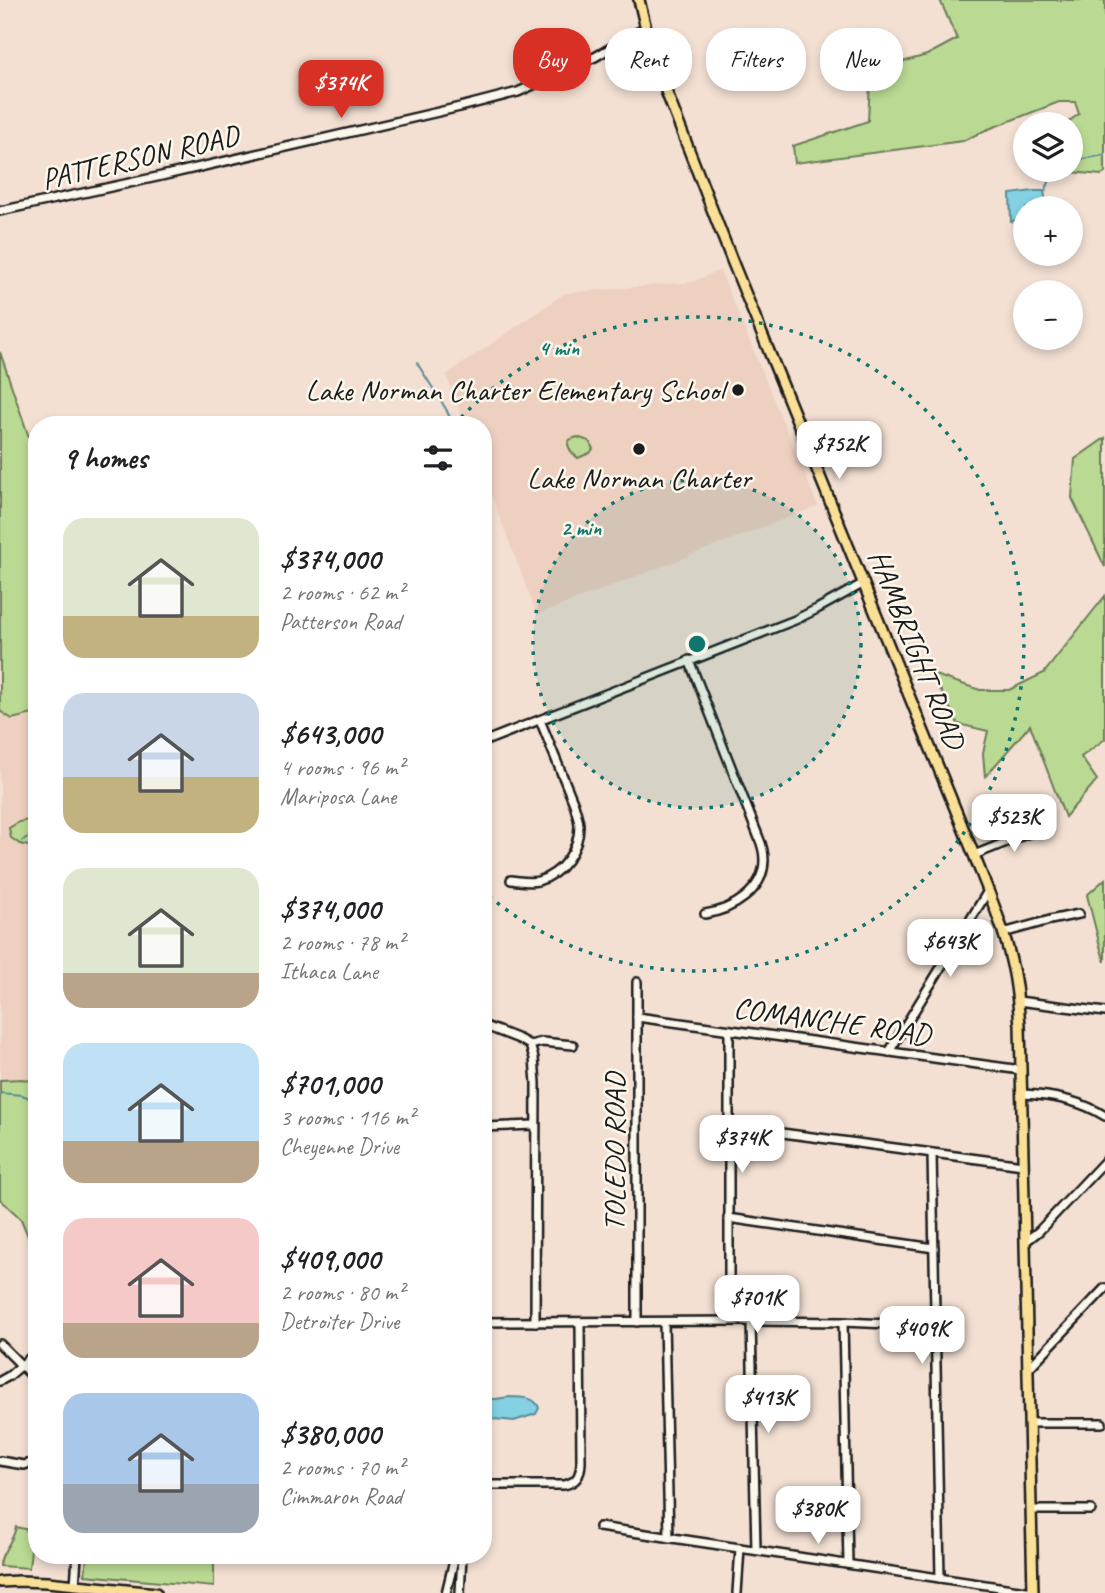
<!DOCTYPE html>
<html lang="en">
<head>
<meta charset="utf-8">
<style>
	:root { --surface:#fff; --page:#f6f6f6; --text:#202124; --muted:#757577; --accent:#d93025 }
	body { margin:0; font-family:Caveat,sans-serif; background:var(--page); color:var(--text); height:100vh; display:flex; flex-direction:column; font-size:26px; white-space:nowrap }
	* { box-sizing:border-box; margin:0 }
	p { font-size:23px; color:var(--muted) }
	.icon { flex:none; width:38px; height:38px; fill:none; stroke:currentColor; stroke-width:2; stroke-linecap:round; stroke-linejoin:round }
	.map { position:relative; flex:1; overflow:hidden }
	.sheet { position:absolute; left:28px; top:416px; width:464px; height:1148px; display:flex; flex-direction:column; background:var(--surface); border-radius:28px; box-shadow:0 4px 10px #0003 }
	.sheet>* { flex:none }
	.top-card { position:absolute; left:513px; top:28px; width:486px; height:63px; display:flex; gap:14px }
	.controls { position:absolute; left:1013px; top:112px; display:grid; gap:14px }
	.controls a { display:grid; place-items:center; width:70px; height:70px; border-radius:50%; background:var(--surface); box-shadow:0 4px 10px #0003; font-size:35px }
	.price { position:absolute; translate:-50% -60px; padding:0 16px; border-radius:14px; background:#fff; color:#222; font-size:23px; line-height:46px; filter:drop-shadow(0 2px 4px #0008) }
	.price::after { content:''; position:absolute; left:50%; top:42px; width:21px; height:16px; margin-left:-10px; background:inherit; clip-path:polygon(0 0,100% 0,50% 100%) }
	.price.selected { background:var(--accent); color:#fff }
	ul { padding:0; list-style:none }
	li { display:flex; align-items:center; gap:21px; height:175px; padding:0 35px }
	li span { display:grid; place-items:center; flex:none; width:196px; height:140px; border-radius:21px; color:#555 }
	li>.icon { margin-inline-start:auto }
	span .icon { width:84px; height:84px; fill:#fffc; stroke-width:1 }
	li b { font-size:30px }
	h2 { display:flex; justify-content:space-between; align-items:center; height:84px; padding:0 35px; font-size:30px }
	.pill { padding:0 24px; border-radius:28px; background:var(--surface); box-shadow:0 4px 10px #0003; font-size:24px; line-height:63px }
	.pill.selected { background:var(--accent); color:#fff }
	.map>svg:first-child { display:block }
	.built { fill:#eed0c1 }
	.green { fill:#bada93; stroke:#6b7b58; stroke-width:2 }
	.water { fill:#84d1e3; stroke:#5a8993; stroke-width:2 }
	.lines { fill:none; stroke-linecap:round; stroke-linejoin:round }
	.stream { stroke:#5a8993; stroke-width:2 }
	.minor-casing { stroke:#1c1c1c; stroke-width:12 }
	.major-casing { stroke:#1c1c1c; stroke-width:14 }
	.minor { stroke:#fbf7ec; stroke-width:7 }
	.major { stroke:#fadf96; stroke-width:9 }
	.ring { fill:none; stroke:#0f766e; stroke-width:3.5; stroke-dasharray:3.5 7 }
	.poi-dot { fill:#1c1c1c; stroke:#fbf7ec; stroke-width:2.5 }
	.labels { text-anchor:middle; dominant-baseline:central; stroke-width:5; stroke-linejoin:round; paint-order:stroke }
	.street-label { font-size:30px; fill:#1c1c1c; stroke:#fbf7ec }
	.poi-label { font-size:30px; fill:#1c1c1c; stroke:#fbf7ec; text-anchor:end }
	.centre { fill:#0f766e; stroke:#fbf7ec; stroke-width:3.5 }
	.ring-label { font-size:21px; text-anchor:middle; font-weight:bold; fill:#0f766e; stroke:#fbf7ec; stroke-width:5; stroke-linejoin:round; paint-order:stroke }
</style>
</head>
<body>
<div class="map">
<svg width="1105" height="1593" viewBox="0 0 1105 1593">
	<rect width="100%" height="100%" fill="#f3e0d3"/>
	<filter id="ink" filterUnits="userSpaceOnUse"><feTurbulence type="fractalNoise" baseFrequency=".0143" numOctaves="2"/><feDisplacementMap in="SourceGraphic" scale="14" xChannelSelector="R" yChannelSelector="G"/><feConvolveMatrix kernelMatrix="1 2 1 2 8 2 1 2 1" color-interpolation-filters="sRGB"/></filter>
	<g filter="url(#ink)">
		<!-- built -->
		<g class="built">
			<path d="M 720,270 L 818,506 L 537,615 L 483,473 L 483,425 L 465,425 L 446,375 L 565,293 L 692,282 Z"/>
			<path d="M 0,711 L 12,719 L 37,713 L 37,818 L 19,822 L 20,844 L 37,848 L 37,1083 L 22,1079 L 0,1080 Z"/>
		</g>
		<!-- green -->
		<g class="green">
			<path d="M 940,0 L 1105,0 L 1105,173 L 1101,175 L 1072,172 L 1064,170 L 1071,170 L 1071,124 L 1065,124 L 1079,114 L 1075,102 L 1059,102 L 986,130 L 963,141 L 795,163 L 793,146 L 868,121 L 870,82 L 880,68 L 927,55 L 957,39 Z"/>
			<path d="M 0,352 L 37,461 L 37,713 L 12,719 L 0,711 Z"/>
			<path d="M 577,437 L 589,441 L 593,449 L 590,453 L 578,458 L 571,452 L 568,445 L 569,440 Z"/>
			<path d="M 1105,438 L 1105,567 L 1072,498 L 1075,459 Z"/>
			<path d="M 1105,596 L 1105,739 L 1081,757 L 1097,780 L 1065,817 L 1030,725 L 985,777 L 983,753 L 988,731 L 958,724 L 932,674 L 980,690 L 1009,690 L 1044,673 Z"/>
			<path d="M 37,818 L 37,848 L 20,844 L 11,838 L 9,828 L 19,822 Z"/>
			<path d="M 1105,879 L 1105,962 L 1101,950 L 1087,895 Z"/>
			<path d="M 22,1079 L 37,1083 L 37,1297 L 34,1291 L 32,1246 L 21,1219 L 0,1199 L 0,1080 Z"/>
			<path d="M 16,1527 L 33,1531 L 29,1568 L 0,1566 C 0,1552 13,1543 16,1527 Z"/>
			<path d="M 87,1556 L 206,1556 L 214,1557 L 214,1587 L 85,1575 Z"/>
		</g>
		<!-- water -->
		<g class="water">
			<path d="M 1033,191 L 1044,191 L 1047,208 L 1026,208 L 1025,216 L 1011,222 L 1010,194 Z"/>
			<path d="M 510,1397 C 521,1398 535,1396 539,1408 L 536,1414 L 514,1421 L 494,1419 L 483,1422 L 483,1399 L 495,1399 Z"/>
		</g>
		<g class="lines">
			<!-- stream -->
			<g class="stream">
				<path d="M 1071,161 L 1105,155"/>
				<path d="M 1045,191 L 1051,178 L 1058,170"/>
				<path d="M 417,363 L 446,409 L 453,425"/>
				<path d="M 22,841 L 26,838 L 37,836"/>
				<path d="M 0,1093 L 22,1095 L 37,1101"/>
			</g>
			<defs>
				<g id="minor">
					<path d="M 0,211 L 157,177 L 460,107 L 518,92 L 595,57 L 645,28"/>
					<path d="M 689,660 L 759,838 C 762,845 764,852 764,860 C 764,891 732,910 705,914"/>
					<path d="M 483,742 L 795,620 L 817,609 L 864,583"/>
					<path d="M 974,855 L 1044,827"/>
					<path d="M 511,880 C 520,881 529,883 538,881 C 562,874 579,850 579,826 C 579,819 576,812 574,804 L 540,720"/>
					<path d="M 1003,933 L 1050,920 L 1079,914"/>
					<path d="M 637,982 L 637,1322"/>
					<path d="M 1018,1001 L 1105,1012"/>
					<path d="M 637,1017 L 1021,1070"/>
					<path d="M 483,1025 L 519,1039 L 530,1045 L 542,1042 L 573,1045"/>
					<path d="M 530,1045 L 534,1058 L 536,1083 L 535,1322"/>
					<path d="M 889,1052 L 988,891"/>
					<path d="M 1022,1094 C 1051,1095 1080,1100 1105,1116"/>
					<path d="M 729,1126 L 1023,1165"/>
					<path d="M 483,1127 L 535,1125"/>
					<path d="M 932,1153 L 940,1578"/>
					<path d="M 728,1218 L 934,1248"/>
					<path d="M 1025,1242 L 1039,1231 L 1105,1161"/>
					<path d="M 729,1321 L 729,1030"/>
					<path d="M 751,1321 L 756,1550"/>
					<path d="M 483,1322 L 751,1321 L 843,1322 L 935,1326"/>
					<path d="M 664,1322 L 669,1538"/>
					<path d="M 843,1322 L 848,1564"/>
					<path d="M 0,1344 L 37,1381"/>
					<path d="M 1028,1369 L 1105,1288"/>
					<path d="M 0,1381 L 9,1376 L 37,1352"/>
					<path d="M 1030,1423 L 1102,1423"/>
					<path d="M 0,1461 L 24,1465 L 37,1461"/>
					<path d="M 483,1485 L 564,1485 C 577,1482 580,1476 581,1463 L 580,1322"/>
					<path d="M 1032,1510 L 1091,1510"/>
					<path d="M 599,1527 L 1033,1592"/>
					<path d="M 75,1585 L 77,1556"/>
					<path d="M 446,1593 L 455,1556"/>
					<path d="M 460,1593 L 462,1556"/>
					<path d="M 737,1593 L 740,1548"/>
				</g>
				<g id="major">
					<path d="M 639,0 L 651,49 L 666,91 L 733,263 L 974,855 C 988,891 1004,927 1012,965 C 1017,984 1018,1004 1020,1025 L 1033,1593"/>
					<path d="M 0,1582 L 19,1581 L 47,1582 L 156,1593"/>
				</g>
			</defs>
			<!-- minor casing -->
			<use href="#minor" class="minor-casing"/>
			<!-- major casing -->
			<use href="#major" class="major-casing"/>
			<!-- minor -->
			<use href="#minor" class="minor"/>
			<!-- major -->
			<use href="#major" class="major"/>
		</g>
	</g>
	<!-- distance rings -->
	<circle cx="697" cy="644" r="164" fill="#0f766e" fill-opacity=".12"/>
	<g class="ring">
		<circle cx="697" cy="644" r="164"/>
		<path d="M454 425A327 327 0 1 1 485 893"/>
	</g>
	<!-- markers -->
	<g class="poi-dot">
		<circle cx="738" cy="390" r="7"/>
		<circle cx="639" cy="449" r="7"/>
	</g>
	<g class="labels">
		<!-- street labels -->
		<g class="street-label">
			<text transform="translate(140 157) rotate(-13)">PATTERSON ROAD</text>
			<text transform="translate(917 649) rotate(68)">HAMBRIGHT ROAD</text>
			<text transform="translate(832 1021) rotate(8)">COMANCHE ROAD</text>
			<text transform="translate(614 1152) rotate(-90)">TOLEDO ROAD</text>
		</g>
		<!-- poi labels -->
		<g class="poi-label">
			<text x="724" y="390">Lake Norman Charter Elementary School</text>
			<text x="639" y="478" text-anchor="middle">Lake Norman Charter</text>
		</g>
	</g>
	<circle cx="697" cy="644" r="10" class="centre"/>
	<g class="ring-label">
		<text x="559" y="355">4 min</text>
		<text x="581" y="535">2 min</text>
	</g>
</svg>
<div class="controls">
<a><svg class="icon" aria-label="layers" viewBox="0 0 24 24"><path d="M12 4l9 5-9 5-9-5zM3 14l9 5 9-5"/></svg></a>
<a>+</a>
<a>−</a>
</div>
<b class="price selected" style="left:341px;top:120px">$374K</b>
<b class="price" style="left:839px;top:481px">$752K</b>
<b class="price" style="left:1014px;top:854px">$523K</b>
<b class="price" style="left:950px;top:979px">$643K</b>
<b class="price" style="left:742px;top:1175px">$374K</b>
<b class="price" style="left:757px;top:1335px">$701K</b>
<b class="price" style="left:922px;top:1366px">$409K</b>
<b class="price" style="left:768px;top:1435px">$413K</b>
<b class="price" style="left:818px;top:1546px">$380K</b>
<div class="top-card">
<a class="pill selected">Buy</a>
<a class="pill">Rent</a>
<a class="pill">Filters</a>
<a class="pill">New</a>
</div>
<section class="sheet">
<h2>9 homes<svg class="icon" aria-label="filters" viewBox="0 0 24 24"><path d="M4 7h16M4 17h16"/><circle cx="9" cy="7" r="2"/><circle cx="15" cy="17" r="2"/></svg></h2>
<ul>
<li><span style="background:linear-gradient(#dfe7d0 70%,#c2b280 0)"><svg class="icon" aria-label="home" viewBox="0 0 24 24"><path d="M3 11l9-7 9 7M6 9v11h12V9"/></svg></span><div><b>$374,000</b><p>2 rooms · 62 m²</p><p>Patterson Road</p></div></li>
<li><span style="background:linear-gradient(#c9d6e8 60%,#c2b280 0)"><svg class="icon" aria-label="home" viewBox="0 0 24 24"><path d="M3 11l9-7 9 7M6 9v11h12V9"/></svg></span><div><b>$643,000</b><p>4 rooms · 96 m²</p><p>Mariposa Lane</p></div></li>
<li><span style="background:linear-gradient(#dfe7d0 75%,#b9a48a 0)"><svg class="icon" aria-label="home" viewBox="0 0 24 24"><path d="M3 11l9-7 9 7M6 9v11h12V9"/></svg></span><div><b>$374,000</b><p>2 rooms · 78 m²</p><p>Ithaca Lane</p></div></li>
<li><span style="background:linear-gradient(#bfe0f5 70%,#b9a48a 0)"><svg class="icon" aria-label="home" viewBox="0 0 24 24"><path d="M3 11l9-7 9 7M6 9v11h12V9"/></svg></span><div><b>$701,000</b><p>3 rooms · 116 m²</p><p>Cheyenne Drive</p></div></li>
<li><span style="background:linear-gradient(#f6c9c9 75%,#b9a48a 0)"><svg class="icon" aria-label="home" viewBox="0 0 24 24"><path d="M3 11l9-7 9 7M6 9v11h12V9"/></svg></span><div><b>$409,000</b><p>2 rooms · 80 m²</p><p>Detroiter Drive</p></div></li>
<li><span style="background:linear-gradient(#a9c7e8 65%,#9aa5b1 0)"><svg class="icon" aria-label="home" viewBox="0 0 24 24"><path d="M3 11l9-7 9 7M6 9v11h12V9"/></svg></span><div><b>$380,000</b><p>2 rooms · 70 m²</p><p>Cimmaron Road</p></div></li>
</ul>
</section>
</div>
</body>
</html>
